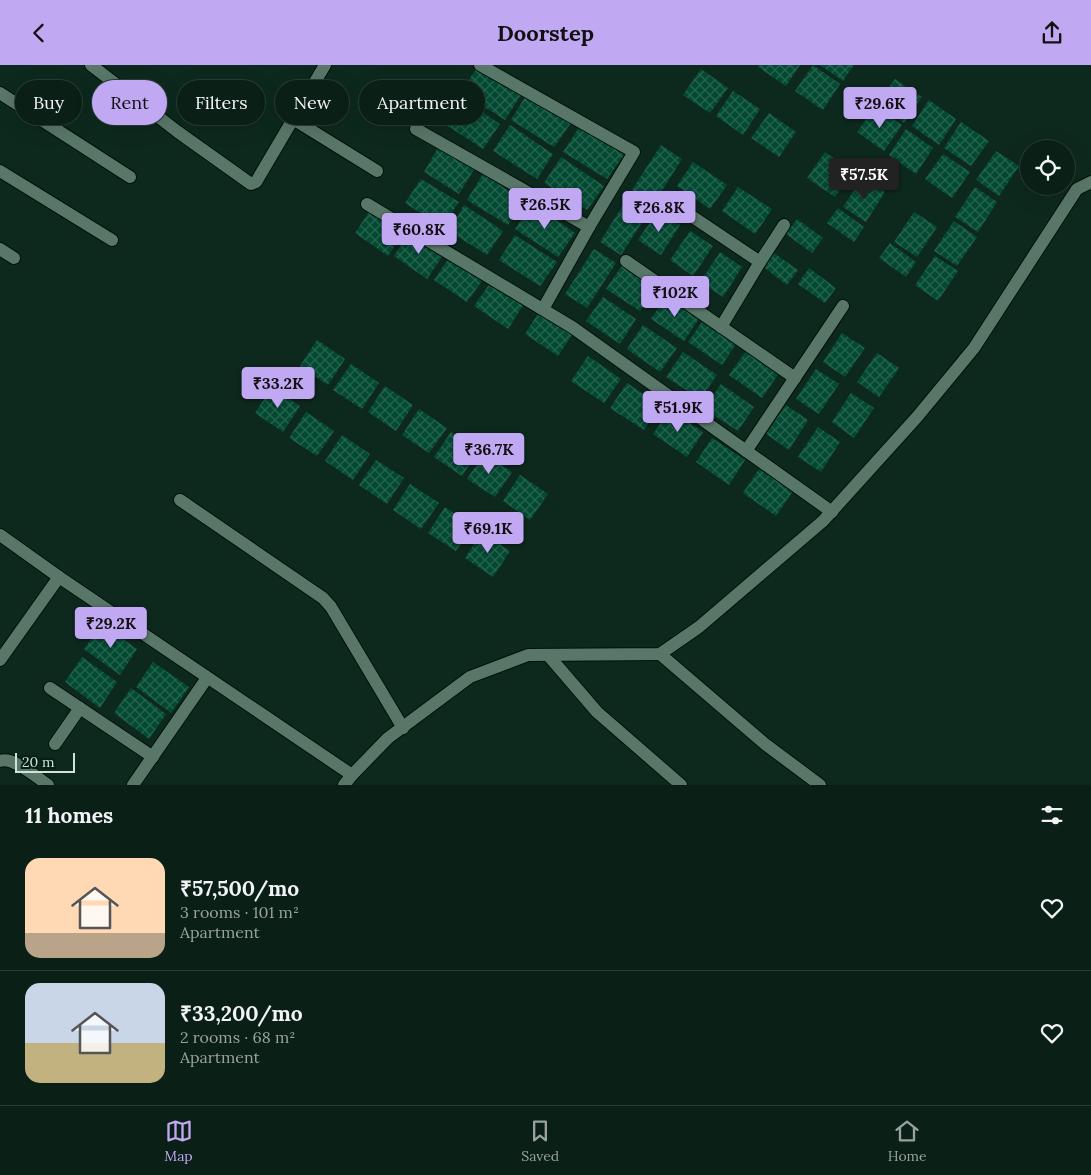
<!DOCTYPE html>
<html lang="en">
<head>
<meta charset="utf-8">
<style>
	:root { --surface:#0a1f16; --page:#182c23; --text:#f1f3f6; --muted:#99a2a1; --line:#2a3d35; --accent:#c1a8f3 }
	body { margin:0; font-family:Lora,serif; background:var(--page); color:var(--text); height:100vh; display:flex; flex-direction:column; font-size:19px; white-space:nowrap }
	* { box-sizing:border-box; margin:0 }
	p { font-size:16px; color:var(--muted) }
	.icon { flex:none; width:28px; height:28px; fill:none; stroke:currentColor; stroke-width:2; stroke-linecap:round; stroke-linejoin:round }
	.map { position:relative; height:720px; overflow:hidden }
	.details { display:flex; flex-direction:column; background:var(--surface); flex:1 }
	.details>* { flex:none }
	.hud { position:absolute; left:15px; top:15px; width:500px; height:45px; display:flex; gap:10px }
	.buttons { position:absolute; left:1020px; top:75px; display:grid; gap:10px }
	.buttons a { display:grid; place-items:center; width:55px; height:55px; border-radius:50%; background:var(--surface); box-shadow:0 5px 20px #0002,0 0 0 1px var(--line); font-size:25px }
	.scale { position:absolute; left:15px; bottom:12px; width:60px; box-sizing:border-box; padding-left:5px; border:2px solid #d2e2da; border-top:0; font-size:14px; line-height:18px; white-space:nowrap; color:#d2e2da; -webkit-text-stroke:4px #032015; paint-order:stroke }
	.price { position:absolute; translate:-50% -42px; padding:0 11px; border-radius:5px; background:var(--accent); color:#111; font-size:16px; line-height:32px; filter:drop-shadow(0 1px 2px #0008) }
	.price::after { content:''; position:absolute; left:50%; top:30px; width:15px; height:11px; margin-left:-8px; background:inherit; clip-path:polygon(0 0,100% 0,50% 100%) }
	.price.selected { background:#222; color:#fff }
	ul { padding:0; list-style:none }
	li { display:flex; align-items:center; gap:15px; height:125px; padding:0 25px }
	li+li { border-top:1px solid var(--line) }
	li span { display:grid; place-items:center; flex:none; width:140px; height:100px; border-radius:15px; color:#555 }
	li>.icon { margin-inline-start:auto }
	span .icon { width:60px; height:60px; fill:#fffc; stroke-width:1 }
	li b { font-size:21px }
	h2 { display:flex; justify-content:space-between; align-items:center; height:60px; padding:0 25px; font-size:21px }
	.pill { padding:0 18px; border-radius:22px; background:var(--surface); box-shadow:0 5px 20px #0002,0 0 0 1px var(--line); font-size:18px; line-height:45px }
	.pill.selected { background:var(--accent); color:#111 }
	header { display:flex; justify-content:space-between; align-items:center; height:65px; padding:0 25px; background:var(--accent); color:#111; font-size:22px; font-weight:700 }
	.tab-bar { display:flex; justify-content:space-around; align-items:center; height:70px; border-top:1px solid var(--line); background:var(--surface); font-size:14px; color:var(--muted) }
	.tab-bar a { display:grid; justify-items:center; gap:2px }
	.tab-bar .selected { color:var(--accent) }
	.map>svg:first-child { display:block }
	.building { fill:url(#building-cross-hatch) }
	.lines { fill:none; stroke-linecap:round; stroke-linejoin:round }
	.minor-casing { stroke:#001208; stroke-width:14 }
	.minor { stroke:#597769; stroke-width:12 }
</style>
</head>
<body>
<header><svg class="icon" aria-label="back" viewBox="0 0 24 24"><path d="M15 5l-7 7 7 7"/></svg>Doorstep<svg class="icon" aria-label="share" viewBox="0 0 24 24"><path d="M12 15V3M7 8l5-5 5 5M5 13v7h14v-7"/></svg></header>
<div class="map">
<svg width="1091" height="720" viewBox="0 0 1091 720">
	<defs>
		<pattern id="building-cross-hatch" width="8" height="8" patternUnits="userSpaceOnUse" patternTransform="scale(1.25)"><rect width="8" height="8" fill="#034a33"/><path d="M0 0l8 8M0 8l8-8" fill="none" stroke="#276450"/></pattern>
	</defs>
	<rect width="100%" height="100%" fill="#0d291e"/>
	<!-- building -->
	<g class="building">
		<path d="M 760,0 L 800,0 L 786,21 L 758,2 Z"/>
		<path d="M 813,0 L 840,19 L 823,45 L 795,26 Z"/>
		<path d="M 820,0 L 854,0 L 843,16 Z"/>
		<path d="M 478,1 L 521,30 L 505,55 L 461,27 Z"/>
		<path d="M 701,4 L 728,23 L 710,48 L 683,30 Z"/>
		<path d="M 895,14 L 922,32 L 904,58 L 877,39 Z"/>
		<path d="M 733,26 L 760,44 L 743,70 L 716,51 Z"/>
		<path d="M 527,29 L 571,58 L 554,82 L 511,55 Z"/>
		<path d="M 457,30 L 500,59 L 483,84 L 440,56 Z"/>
		<path d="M 929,35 L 956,54 L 939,80 L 912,61 Z"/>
		<path d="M 875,42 L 902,60 L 884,86 L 857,67 Z"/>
		<path d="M 769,48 L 796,67 L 779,92 L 751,73 Z"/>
		<path d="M 961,57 L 989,76 L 971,101 L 944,83 Z"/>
		<path d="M 510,60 L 553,89 L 537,114 L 493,86 Z"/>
		<path d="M 580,61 L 624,90 L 607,114 L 563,87 Z"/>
		<path d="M 906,64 L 933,83 L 916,109 L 889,90 Z"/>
		<path d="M 661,80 L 682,94 L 654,138 L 632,125 Z"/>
		<path d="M 439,81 L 475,103 L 459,129 L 424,107 Z"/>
		<path d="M 996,86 L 1019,101 L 999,131 L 976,115 Z"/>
		<path d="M 825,87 L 852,106 L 835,132 L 807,113 Z"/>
		<path d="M 943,89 L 970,107 L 952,133 L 925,114 Z"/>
		<path d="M 561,92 L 604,121 L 587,145 L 544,118 Z"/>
		<path d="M 693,97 L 727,120 L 710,144 L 677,121 Z"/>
		<path d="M 483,109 L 524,136 L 508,160 L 467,135 Z"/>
		<path d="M 863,112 L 885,127 L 866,157 L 843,142 Z"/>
		<path d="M 421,114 L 459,137 L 442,162 L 405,138 Z"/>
		<path d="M 738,122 L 772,144 L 755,169 L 722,146 Z"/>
		<path d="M 975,122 L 997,137 L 978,167 L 955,152 Z"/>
		<path d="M 628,132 L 650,145 L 621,190 L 600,177 Z"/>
		<path d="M 532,138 L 575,168 L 558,192 L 515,164 Z"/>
		<path d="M 464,140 L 503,166 L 487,190 L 449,166 Z"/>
		<path d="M 838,143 L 864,162 L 854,177 L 827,158 Z"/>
		<path d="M 371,144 L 404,166 L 388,191 L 355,168 Z"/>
		<path d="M 658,145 L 680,160 L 661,190 L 638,175 Z"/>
		<path d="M 914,147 L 937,162 L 917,192 L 894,177 Z"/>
		<path d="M 797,154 L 823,173 L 812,188 L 786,169 Z"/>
		<path d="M 954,156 L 977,172 L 957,201 L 934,186 Z"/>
		<path d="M 410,166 L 444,189 L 427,214 L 394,191 Z"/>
		<path d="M 690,166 L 713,181 L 693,211 L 670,195 Z"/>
		<path d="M 515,170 L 557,197 L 540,221 L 499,195 Z"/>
		<path d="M 890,178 L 916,197 L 906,212 L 879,193 Z"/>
		<path d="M 594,184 L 616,198 L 587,243 L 565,229 Z"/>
		<path d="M 771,186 L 798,205 L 787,220 L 761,200 Z"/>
		<path d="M 720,187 L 742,202 L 723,232 L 700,217 Z"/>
		<path d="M 451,190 L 484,213 L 467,237 L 434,215 Z"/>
		<path d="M 935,191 L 958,206 L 938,236 L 915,220 Z"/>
		<path d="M 623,199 L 656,222 L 640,246 L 606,224 Z"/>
		<path d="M 809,203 L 836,223 L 825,238 L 798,219 Z"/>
		<path d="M 491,217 L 524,239 L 508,264 L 474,241 Z"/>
		<path d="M 667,229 L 700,252 L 684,276 L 651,254 Z"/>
		<path d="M 603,232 L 636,254 L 620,279 L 586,256 Z"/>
		<path d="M 541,244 L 574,267 L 558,291 L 525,269 Z"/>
		<path d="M 705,253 L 738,276 L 722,300 L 688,277 Z"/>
		<path d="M 643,260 L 677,283 L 660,307 L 627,284 Z"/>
		<path d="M 842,268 L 865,283 L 845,312 L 823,297 Z"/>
		<path d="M 317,275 L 345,294 L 328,320 L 300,301 Z"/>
		<path d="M 746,286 L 779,308 L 762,333 L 729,310 Z"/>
		<path d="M 683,287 L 717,310 L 700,334 L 666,312 Z"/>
		<path d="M 877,288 L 899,303 L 879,332 L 857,317 Z"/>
		<path d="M 588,291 L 621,314 L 604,338 L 571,316 Z"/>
		<path d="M 351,299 L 379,318 L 362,344 L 333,325 Z"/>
		<path d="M 816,304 L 839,319 L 819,349 L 796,334 Z"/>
		<path d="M 627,318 L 660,340 L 644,365 L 610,343 Z"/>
		<path d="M 721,319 L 754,342 L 738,366 L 704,344 Z"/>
		<path d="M 385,321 L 413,340 L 396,366 L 368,347 Z"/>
		<path d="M 272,322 L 300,341 L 283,367 L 255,348 Z"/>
		<path d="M 851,328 L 874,343 L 854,373 L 832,357 Z"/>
		<path d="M 786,340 L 808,355 L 789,385 L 766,369 Z"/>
		<path d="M 419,344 L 447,363 L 429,388 L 402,370 Z"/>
		<path d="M 670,345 L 703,367 L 687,392 L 653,369 Z"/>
		<path d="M 306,347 L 334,366 L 317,391 L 289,373 Z"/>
		<path d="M 818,362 L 840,377 L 821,407 L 798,392 Z"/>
		<path d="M 451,367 L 479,386 L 462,411 L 434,392 Z"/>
		<path d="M 342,370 L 370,389 L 353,415 L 325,396 Z"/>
		<path d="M 712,373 L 745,395 L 729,420 L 696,397 Z"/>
		<path d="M 484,388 L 512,407 L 495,432 L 467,414 Z"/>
		<path d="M 376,395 L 404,413 L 387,439 L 359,420 Z"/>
		<path d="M 759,404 L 793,426 L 776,451 L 743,428 Z"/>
		<path d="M 520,410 L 548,429 L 530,455 L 503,436 Z"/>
		<path d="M 410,419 L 439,438 L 421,464 L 393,445 Z"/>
		<path d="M 445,442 L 473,461 L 456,486 L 428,468 Z"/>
		<path d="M 482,467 L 510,486 L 493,512 L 465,493 Z"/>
		<path d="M 102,559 L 137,584 L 120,610 L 84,584 Z"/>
		<path d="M 82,592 L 117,617 L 100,643 L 65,617 Z"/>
		<path d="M 153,597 L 189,622 L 171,648 L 136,622 Z"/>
		<path d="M 131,623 L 166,649 L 149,674 L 114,648 Z"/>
	</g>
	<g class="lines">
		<defs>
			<g id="minor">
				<path d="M 91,0 L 178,67 L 251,119 L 256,117 L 325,0"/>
				<path d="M 480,0 L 634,87 L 589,162 L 543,244"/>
				<path d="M 0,28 L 130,112"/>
				<path d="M 293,54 L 377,106"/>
				<path d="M 416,64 L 589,162"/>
				<path d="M 0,106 L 112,175"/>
				<path d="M 666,134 L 760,197 L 721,262"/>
				<path d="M 367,139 L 572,262 L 832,447"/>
				<path d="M 0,184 L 14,193"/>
				<path d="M 626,196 L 795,313"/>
				<path d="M 760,197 L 784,160"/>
				<path d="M 746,386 L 843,241"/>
				<path d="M 180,435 L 323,533 L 331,542 L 403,663"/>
				<path d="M 0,470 L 59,512 L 352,710"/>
				<path d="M 660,589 L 765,679 L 820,720"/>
				<path d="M 548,590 L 597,647 L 681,720"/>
				<path d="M 0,595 L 59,512"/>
				<path d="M 50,623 L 153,692"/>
				<path d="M 55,679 L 80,643"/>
				<path d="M 0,696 C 13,691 36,712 48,720"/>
				<path d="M 133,720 L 207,613"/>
				<path d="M 344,720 L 352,710 L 388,673 L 470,612 L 528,590 L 660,589 L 699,562 L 823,456 L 917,352 L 974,283 L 1077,124 L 1091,117"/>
			</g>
		</defs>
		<!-- minor casing -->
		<use href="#minor" class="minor-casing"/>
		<!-- minor -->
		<use href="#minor" class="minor"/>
	</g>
</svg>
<div class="buttons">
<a><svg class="icon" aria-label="locate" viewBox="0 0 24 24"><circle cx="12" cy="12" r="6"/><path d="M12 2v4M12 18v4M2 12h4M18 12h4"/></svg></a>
</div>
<div class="scale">20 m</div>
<b class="price" style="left:880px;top:64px">₹29.6K</b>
<b class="price selected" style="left:864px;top:135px">₹57.5K</b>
<b class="price" style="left:545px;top:165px">₹26.5K</b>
<b class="price" style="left:659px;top:168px">₹26.8K</b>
<b class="price" style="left:419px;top:190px">₹60.8K</b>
<b class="price" style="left:675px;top:253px">₹102K</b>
<b class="price" style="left:278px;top:344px">₹33.2K</b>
<b class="price" style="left:678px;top:368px">₹51.9K</b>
<b class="price" style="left:489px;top:410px">₹36.7K</b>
<b class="price" style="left:488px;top:489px">₹69.1K</b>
<b class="price" style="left:111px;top:584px">₹29.2K</b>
<div class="hud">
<a class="pill">Buy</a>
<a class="pill selected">Rent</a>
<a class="pill">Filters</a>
<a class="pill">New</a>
<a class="pill">Apartment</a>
</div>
</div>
<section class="details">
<h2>11 homes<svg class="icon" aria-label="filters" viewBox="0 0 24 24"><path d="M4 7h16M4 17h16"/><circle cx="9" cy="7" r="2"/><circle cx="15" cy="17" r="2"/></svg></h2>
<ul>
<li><span style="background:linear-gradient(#ffd9b3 75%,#b9a48a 0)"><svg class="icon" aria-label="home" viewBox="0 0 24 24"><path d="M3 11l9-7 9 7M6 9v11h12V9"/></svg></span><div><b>₹57,500/mo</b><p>3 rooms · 101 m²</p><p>Apartment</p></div><svg class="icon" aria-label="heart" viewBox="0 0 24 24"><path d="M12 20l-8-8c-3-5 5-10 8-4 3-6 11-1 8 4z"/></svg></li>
<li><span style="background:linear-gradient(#c9d6e8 60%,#c2b280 0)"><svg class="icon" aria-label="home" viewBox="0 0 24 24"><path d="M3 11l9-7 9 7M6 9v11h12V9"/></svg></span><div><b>₹33,200/mo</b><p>2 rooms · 68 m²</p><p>Apartment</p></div><svg class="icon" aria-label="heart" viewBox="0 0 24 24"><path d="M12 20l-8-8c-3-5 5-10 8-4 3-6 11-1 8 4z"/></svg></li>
</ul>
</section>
<nav class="tab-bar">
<a class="selected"><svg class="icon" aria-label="map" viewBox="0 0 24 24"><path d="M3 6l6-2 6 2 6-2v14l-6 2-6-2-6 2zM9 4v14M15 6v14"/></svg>Map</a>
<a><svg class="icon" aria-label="saved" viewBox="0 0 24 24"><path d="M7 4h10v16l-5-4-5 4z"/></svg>Saved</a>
<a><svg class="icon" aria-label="home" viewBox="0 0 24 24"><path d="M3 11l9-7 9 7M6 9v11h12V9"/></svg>Home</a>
</nav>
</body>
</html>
